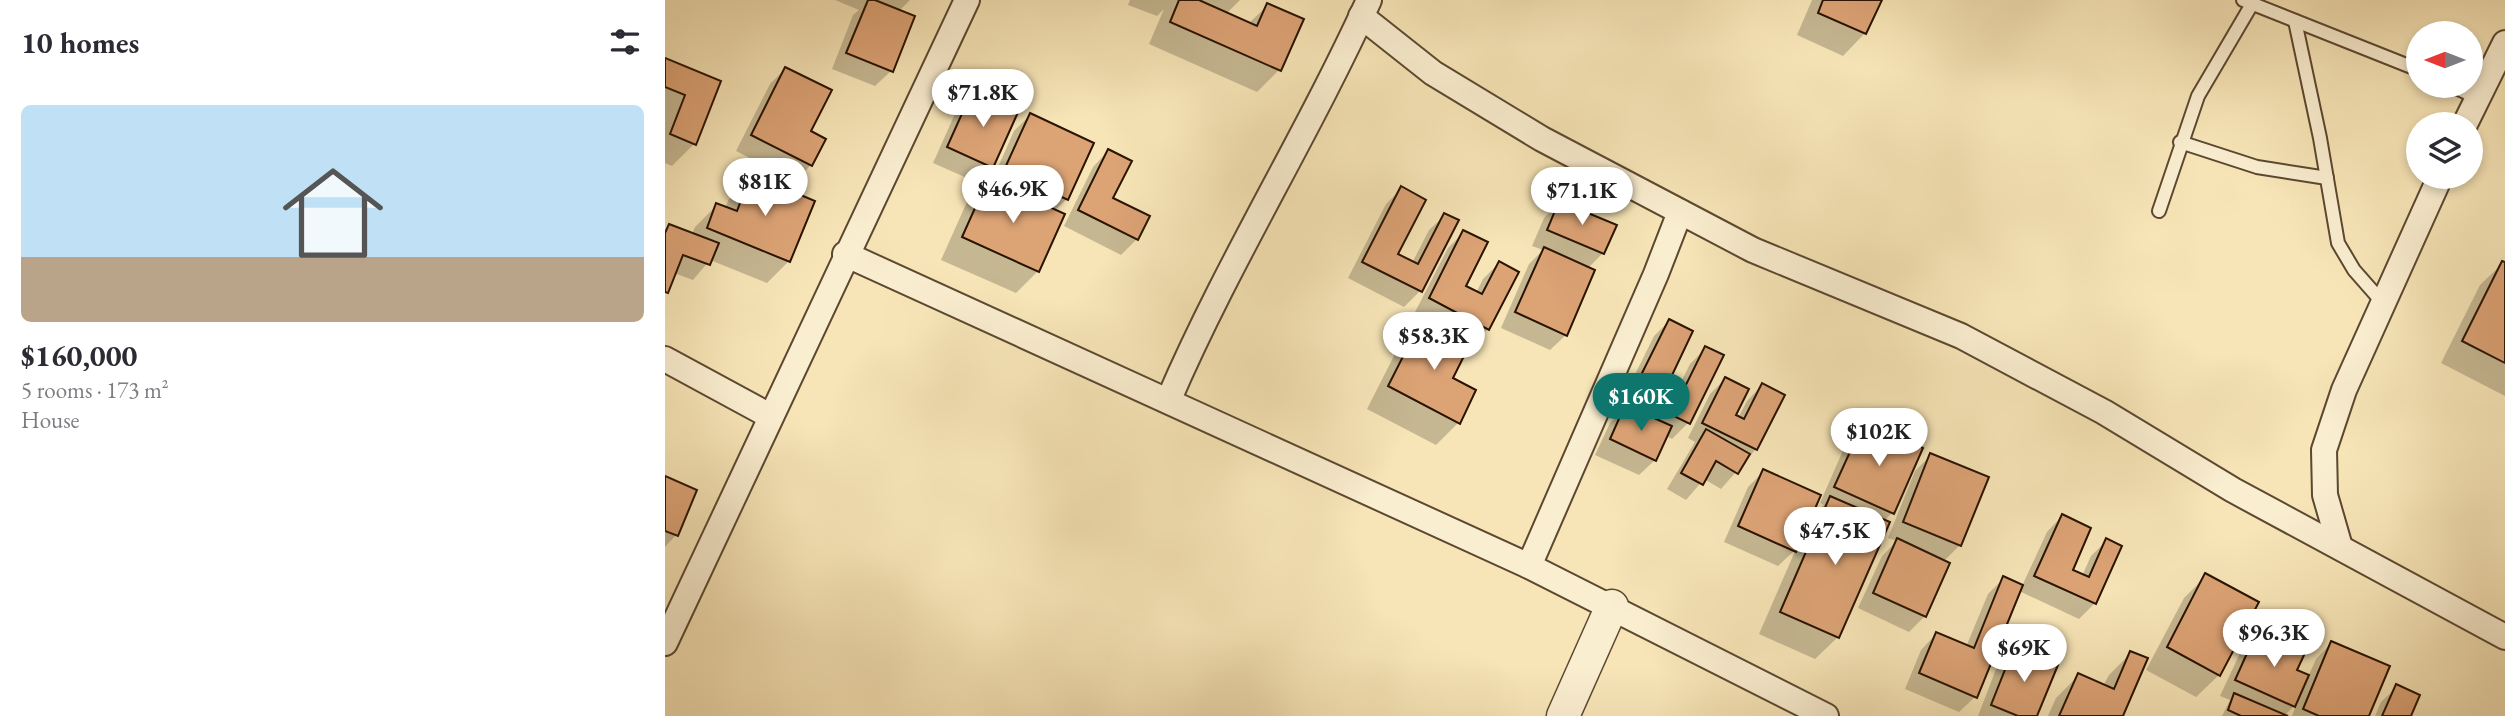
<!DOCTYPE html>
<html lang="en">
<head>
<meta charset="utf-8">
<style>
	:root { --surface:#fff; --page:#f2f2f3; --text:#2b2b33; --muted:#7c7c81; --accent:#0f766e }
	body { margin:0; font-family:"EB Garamond",serif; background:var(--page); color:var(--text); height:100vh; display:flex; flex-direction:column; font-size:26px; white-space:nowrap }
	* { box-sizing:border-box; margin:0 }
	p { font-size:23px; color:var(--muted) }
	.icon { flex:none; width:38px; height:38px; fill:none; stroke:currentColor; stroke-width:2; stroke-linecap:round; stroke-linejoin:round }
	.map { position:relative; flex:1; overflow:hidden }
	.panel { display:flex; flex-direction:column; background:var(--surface); width:665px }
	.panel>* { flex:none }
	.needle { width:46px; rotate:270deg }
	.tools { position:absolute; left:1741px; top:21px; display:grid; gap:14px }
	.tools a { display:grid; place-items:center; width:77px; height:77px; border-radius:50%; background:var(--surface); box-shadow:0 4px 10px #0003; font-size:35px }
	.price { position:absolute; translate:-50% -60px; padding:0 16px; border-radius:24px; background:#fff; color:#222; font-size:23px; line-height:46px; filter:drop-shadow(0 2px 4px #0008) }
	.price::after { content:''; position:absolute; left:50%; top:42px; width:21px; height:16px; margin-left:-10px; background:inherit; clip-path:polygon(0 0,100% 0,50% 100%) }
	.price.current { background:var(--accent); color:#fff }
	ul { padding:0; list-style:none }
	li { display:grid; align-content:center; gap:14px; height:371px; padding:0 21px }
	li span { display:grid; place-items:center; height:217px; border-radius:10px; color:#555 }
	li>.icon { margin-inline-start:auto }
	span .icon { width:126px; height:126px; fill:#fffc; stroke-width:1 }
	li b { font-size:30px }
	h2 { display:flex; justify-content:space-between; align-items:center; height:84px; padding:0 21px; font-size:30px }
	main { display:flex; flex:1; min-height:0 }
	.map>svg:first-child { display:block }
	.shadow { fill:#0003 }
	.building { fill:#dca375; stroke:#291303; stroke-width:2 }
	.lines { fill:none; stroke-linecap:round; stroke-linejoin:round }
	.service-casing { stroke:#5c4830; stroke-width:16 }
	.minor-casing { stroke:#5c4830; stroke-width:28 }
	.tertiary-casing { stroke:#5c4830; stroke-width:35 }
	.service { stroke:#faeed0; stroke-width:12 }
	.minor { stroke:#faeed0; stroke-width:24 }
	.tertiary { stroke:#faeed0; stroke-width:32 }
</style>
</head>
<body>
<main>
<section class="panel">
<h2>10 homes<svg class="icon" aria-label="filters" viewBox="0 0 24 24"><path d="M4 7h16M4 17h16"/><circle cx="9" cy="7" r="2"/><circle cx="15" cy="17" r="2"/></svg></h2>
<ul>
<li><span style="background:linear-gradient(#bfe0f5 70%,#b9a48a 0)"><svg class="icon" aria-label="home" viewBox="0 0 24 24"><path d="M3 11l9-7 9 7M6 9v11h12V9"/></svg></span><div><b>$160,000</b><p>5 rooms · 173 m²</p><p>House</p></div></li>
</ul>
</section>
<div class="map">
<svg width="1840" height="716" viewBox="0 0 1840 716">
	<rect width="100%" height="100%" fill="#f7e5b7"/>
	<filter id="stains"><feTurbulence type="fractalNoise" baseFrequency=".00286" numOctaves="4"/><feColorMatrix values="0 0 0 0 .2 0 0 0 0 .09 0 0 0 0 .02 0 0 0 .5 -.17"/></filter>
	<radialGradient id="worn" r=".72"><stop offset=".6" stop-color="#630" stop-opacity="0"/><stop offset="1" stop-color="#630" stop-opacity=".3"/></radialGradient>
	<!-- shadow -->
	<g class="shadow">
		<path d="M 170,0 L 245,0 L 234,11 L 226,71 L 210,86 L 167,69 L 188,15 L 194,10 Z"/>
		<path d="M 465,0 L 575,0 L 561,14 L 583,24 L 603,5 L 614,70 L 592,92 L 484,44 L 499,9 L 492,16 L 463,5 Z"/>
		<path d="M 1147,0 L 1215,0 L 1200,33 L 1178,56 L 1132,35 Z"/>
		<path d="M 0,60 L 54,82 L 29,144 L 7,166 L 0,163 Z"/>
		<path d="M 120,69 L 144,132 L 146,165 L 130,181 L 71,151 L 105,84 Z"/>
		<path d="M 308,91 L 327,167 L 311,182 L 268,163 L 293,107 Z"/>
		<path d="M 365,115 L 402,199 L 389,211 L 373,271 L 351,293 L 276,260 L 301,204 L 323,181 L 326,183 L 349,131 Z"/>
		<path d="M 443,151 L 446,199 L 472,239 L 456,255 L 399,226 L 428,167 Z"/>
		<path d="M 87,176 L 124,261 L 102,283 L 45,260 L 28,280 L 9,273 L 0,294 L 0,230 L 4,226 L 27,234 L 30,227 L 52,205 L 60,208 L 64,199 Z"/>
		<path d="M 736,189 L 731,255 L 747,263 L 764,230 L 780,215 L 792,221 L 755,291 L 739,307 L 683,278 L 721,204 Z"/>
		<path d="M 894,203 L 938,253 L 923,268 L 901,335 L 885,350 L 836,328 L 864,264 L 878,250 L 867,246 L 879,218 Z"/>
		<path d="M 799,232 L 799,287 L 811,293 L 818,279 L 834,263 L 823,329 L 807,344 L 804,342 L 785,378 L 793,423 L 771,445 L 702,409 L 735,344 L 759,320 L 749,314 L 783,248 Z"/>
		<path d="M 1838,263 L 1840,264 L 1840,396 L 1776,363 L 1815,285 Z"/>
		<path d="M 1004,321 L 997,391 L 1009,396 L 1025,364 L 1041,348 L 1056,356 L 1023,423 L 1007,439 L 1001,436 L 990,460 L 974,475 L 930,455 L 945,423 L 955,413 L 952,411 L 989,336 Z"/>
		<path d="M 1060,379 L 1069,416 L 1073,418 L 1082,401 L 1097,385 L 1091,449 L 1056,489 L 1039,479 L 1021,500 L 1002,489 L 1030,442 L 1023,438 L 1045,394 Z"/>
		<path d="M 1199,423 L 1227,513 L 1219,521 L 1173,637 L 1150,659 L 1094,634 L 1131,549 L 1113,566 L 1059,542 L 1083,487 L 1099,471 L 1142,521 L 1159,505 L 1155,503 L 1183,439 Z"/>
		<path d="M 1266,455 L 1295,545 L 1278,562 L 1260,616 L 1244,632 L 1193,608 L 1217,556 L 1232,541 L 1223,538 L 1250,471 Z"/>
		<path d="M 0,478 L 11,535 L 0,547 Z"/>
		<path d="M 1397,516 L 1406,570 L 1417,576 L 1426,556 L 1441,541 L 1430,603 L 1414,619 L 1354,591 L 1310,697 L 1294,712 L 1240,689 L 1256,650 L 1271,634 L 1301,647 L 1323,594 L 1339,578 L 1357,586 L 1382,532 Z"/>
		<path d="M 1541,576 L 1554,675 L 1531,697 L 1481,670 L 1519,598 Z"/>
		<path d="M 1592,633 L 1630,671 L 1643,677 L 1651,659 L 1666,643 L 1702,716 L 1627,716 L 1632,703 L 1619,716 L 1557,716 L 1565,700 L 1555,696 L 1577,649 Z"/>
		<path d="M 1349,649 L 1371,716 L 1313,716 L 1333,664 Z"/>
		<path d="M 1466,653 L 1456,716 L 1383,716 L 1391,698 L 1413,676 L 1438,686 L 1444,675 Z"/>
		<path d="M 1732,687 L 1744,716 L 1710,716 L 1716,702 Z"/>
	</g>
	<!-- building -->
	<g class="building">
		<path d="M 203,0 L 210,0 L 250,16 L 228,72 L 181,53 Z"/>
		<path d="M 514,0 L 534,0 L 592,26 L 602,3 L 639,19 L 616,71 L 505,22 Z"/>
		<path d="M 1158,0 L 1217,0 L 1201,34 L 1153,13 Z"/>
		<path d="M 0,58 L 56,81 L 31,145 L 5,134 L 20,95 L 0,87 Z"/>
		<path d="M 120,67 L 167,90 L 146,131 L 161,139 L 147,166 L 86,135 Z"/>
		<path d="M 308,89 L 354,110 L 328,168 L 282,147 Z"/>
		<path d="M 365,113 L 429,143 L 403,200 L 339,170 Z"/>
		<path d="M 443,149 L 467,161 L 448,198 L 485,216 L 473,240 L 413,210 Z"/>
		<path d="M 86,174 L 150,201 L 125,262 L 42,228 L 51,203 L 72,211 Z"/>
		<path d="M 323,179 L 400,214 L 374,272 L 297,237 Z"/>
		<path d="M 736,186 L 761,200 L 733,254 L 753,264 L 779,213 L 794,220 L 757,292 L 697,262 Z"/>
		<path d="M 894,201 L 952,225 L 939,254 L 882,230 Z"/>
		<path d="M 4,224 L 54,243 L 45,265 L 18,255 L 3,293 L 0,292 L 0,233 Z"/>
		<path d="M 798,230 L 823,242 L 801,286 L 817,294 L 834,261 L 854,272 L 824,330 L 764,298 Z"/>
		<path d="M 879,247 L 930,270 L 902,336 L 850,312 Z"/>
		<path d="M 1837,261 L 1840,262 L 1840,363 L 1797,341 Z"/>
		<path d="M 757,319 L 805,344 L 788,378 L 811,390 L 795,424 L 723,386 Z"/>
		<path d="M 1004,319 L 1028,331 L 1000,390 L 1015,397 L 1040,346 L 1059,355 L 1025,424 L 966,395 Z"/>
		<path d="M 1060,377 L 1084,389 L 1071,415 L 1079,419 L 1097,383 L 1120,395 L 1092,450 L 1037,423 Z"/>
		<path d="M 960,405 L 1007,426 L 991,461 L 945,439 Z"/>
		<path d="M 1199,421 L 1258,448 L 1229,514 L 1169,487 Z"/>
		<path d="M 1041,429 L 1085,454 L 1073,474 L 1051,461 L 1038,485 L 1016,473 Z"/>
		<path d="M 1265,453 L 1324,477 L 1296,546 L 1238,522 Z"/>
		<path d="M 1098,469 L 1156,495 L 1131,552 L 1073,526 Z"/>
		<path d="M 0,476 L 32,490 L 13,536 L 0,531 Z"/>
		<path d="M 1165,496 L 1225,522 L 1174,638 L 1115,612 Z"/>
		<path d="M 1397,514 L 1426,528 L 1408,570 L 1424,577 L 1441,538 L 1457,546 L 1431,604 L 1369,576 Z"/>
		<path d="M 1232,538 L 1285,563 L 1261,617 L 1208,593 Z"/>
		<path d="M 1540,573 L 1594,602 L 1555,676 L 1502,647 Z"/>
		<path d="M 1338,576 L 1358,585 L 1312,698 L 1254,673 L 1271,632 L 1309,648 Z"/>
		<path d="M 1592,631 L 1640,653 L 1632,670 L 1644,675 L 1630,707 L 1570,680 Z"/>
		<path d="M 1666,641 L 1725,666 L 1704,716 L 1654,716 L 1638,709 Z"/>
		<path d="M 1349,647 L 1393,665 L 1372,716 L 1353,716 L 1326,705 Z"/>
		<path d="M 1465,651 L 1483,658 L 1458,716 L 1394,716 L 1413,673 L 1449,689 Z"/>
		<path d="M 1731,684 L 1755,695 L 1746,716 L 1717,716 Z"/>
		<path d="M 1569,693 L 1623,716 L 1576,716 L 1563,710 Z"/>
	</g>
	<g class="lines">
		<defs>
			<g id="service">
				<path d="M 1578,0 L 1754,70"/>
				<path d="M 1630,21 L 1655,138 L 1673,243 L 1689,270 L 1718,303"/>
				<path d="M 1787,86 L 1813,98"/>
				<path d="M 1515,142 L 1592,167 L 1662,178"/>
				<path d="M 1494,211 L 1533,96 L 1587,4"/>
			</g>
			<g id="minor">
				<path d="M 696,16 L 768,73 L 877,139 L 1088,250 L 1296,336 L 1439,412 L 1568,490 L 1840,637"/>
				<path d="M 1800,124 L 1840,43"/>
				<path d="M 180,254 L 864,566 L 1161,716"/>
				<path d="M 0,359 L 105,416"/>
				<path d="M 504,399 C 563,262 642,136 704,0"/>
				<path d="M 1675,547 L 1660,495 L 1659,450 L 1679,390 L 1775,177"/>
				<path d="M 864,566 L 991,274 L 1015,212"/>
				<path d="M 0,643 L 302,0"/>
			</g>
			<path id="tertiary" d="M 898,716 L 947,606"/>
		</defs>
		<!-- service casing -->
		<use href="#service" class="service-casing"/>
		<!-- minor casing -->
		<use href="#minor" class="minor-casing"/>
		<!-- tertiary casing -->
		<use href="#tertiary" class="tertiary-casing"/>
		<!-- service -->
		<use href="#service" class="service"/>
		<!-- minor -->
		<use href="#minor" class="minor"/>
		<!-- tertiary -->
		<use href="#tertiary" class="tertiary"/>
	</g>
	<rect width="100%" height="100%" filter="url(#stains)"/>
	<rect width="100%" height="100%" fill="url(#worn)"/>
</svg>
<div class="tools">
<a><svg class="needle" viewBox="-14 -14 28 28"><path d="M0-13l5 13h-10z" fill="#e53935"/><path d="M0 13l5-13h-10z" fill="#7c7c81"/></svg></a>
<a><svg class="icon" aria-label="layers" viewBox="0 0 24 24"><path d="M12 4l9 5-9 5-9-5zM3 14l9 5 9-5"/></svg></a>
</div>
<b class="price" style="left:318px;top:129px">$71.8K</b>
<b class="price" style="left:100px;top:218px">$81K</b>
<b class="price" style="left:348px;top:225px">$46.9K</b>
<b class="price" style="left:917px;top:227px">$71.1K</b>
<b class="price" style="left:769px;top:372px">$58.3K</b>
<b class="price current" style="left:976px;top:433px">$160K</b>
<b class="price" style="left:1214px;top:468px">$102K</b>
<b class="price" style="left:1170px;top:567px">$47.5K</b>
<b class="price" style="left:1609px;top:669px">$96.3K</b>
<b class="price" style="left:1359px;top:684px">$69K</b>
</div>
</main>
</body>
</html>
